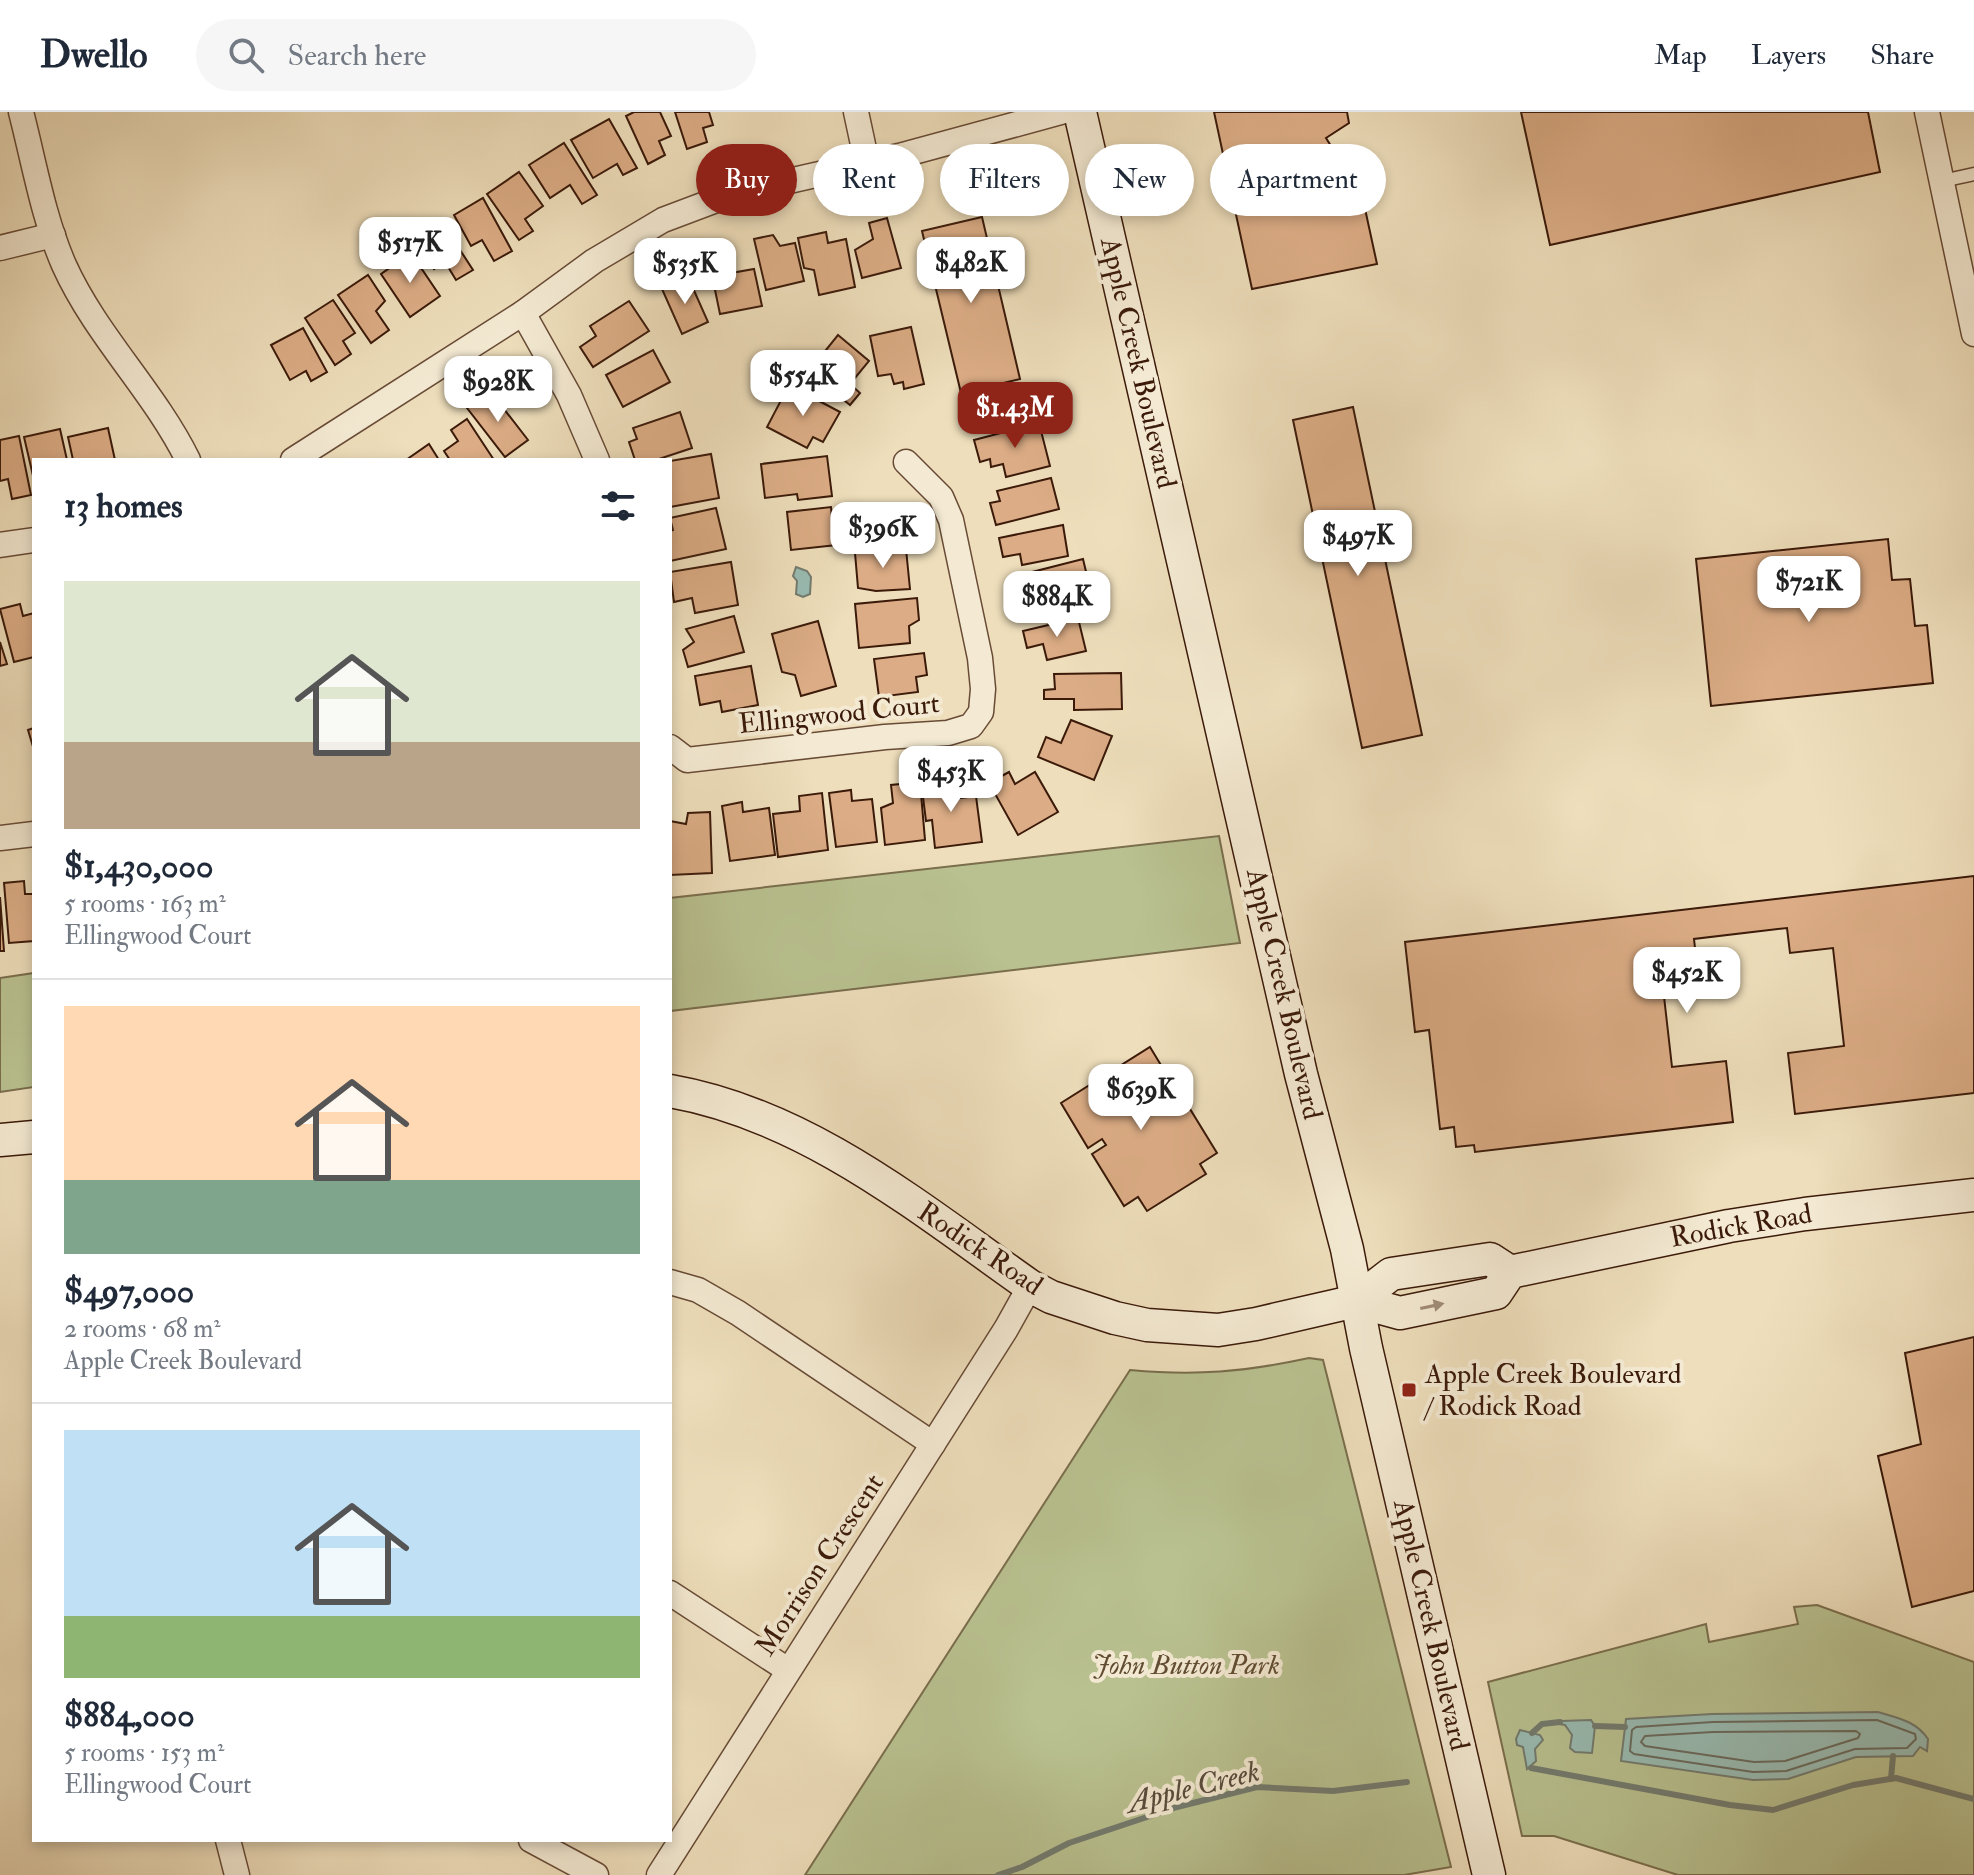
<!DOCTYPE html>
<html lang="en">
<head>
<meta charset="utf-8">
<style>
	:root { --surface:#fff; --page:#f6f6f7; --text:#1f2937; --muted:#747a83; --line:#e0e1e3; --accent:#8f2418 }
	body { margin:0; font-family:"IM FELL Double Pica",serif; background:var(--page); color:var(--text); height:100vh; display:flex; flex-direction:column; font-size:30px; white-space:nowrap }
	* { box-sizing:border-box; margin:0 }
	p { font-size:26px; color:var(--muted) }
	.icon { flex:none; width:44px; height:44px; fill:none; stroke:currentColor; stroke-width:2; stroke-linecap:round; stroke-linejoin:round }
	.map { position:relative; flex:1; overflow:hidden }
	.drawer { position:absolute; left:32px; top:346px; width:640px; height:1384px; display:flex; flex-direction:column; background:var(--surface); border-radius:0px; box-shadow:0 4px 12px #0003 }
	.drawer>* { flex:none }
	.banner { position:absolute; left:696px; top:32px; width:760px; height:72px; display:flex; gap:16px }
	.price { position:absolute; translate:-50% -68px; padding:0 18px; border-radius:16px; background:#fff; color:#222; font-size:26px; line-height:52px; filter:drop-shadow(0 2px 4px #0008) }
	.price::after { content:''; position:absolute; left:50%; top:48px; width:24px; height:18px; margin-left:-12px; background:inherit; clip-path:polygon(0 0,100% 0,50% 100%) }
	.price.active { background:var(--accent); color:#fff }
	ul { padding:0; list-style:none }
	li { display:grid; align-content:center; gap:16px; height:424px; padding:0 32px }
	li+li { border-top:2px solid var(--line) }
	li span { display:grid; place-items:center; height:248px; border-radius:0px; color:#555 }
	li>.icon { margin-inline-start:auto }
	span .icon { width:144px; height:144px; fill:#fffc; stroke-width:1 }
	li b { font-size:34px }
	h2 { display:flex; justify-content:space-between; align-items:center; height:96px; padding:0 32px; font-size:34px }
	.tag { padding:0 28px; border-radius:36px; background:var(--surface); box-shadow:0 4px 12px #0003; font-size:28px; line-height:72px }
	.tag.active { background:var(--accent); color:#fff }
	header { display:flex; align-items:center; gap:48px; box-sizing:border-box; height:112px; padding:0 40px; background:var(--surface); border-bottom:2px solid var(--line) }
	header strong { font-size:38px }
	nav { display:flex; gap:44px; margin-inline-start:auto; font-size:28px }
	.search { width:560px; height:72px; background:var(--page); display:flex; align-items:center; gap:20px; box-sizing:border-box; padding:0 28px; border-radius:44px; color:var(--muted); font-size:30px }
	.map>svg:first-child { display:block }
	.green { fill:#b9c190; stroke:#7a6e4d; stroke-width:2 }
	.water { fill:#99bcb3; stroke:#737b6f; stroke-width:2 }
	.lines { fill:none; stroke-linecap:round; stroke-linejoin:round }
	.shore { stroke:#6a6b5e; stroke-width:2 }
	.stream { stroke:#737b6f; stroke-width:6 }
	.building { fill:#dbac85; stroke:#3b1a0a; stroke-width:2 }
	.lane-casing { stroke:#684b36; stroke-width:15 }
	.street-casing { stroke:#684b36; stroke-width:27 }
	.secondary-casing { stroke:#3b1a0a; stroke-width:35 }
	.lane { stroke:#f4ead3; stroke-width:12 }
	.street { stroke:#f4ead3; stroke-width:24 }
	.secondary { stroke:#f4ead3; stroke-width:32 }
	.oneway { fill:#a18c79 }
	.poi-dot { fill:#8f2418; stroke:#f4ead3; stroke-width:3 }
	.labels { text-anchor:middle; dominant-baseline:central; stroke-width:8; stroke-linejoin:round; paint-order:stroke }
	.street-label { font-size:28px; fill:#3b1a0a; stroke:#f4ead3 }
	.poi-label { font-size:28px; fill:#3b1a0a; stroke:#f4ead3; text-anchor:start }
	.park-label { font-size:28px; font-style:italic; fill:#614c32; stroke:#f4ead3 }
	.water-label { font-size:30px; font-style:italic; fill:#574b3d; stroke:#f4ead3 }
</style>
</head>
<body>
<header>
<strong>Dwello</strong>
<div class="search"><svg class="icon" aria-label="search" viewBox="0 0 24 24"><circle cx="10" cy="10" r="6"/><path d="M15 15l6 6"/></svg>Search here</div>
<nav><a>Map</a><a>Layers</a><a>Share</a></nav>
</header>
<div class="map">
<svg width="1974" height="1763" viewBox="0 0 1974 1763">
	<rect width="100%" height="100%" fill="#eedebb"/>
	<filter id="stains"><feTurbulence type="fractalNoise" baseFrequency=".0025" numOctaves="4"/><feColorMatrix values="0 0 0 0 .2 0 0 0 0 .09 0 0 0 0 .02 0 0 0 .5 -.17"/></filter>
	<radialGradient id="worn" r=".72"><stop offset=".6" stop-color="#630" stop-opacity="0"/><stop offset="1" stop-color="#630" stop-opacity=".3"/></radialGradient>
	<!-- green -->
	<g class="green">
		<path d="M 1219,724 L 1240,831 L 670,899 L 670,786 Z"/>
		<path d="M 34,861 L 34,975 L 0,980 L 0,866 Z"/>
		<path d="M 1309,1246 L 1323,1248 L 1451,1755 L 1404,1763 L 805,1763 L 1130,1258 C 1196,1264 1244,1260 1309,1246 Z"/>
		<path d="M 1817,1493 L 1974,1550 L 1974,1763 L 1678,1763 L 1554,1724 L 1522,1724 L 1488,1570 L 1706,1512 L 1709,1530 L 1798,1512 L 1794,1495 Z"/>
	</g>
	<!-- water -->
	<g class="water">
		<path d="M 796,455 L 807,459 L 811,465 L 810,482 L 803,485 L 796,482 L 797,469 L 793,464 Z"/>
		<path d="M 1878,1600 C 1898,1606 1916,1609 1928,1627 L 1927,1639 L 1920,1635 L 1913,1644 L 1856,1645 L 1788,1667 L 1753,1668 L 1621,1649 L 1626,1607 L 1712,1602 Z"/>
		<path d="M 1591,1608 L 1595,1614 L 1592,1641 L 1575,1640 L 1570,1636 L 1572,1623 L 1565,1613 L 1559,1612 L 1561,1609 Z"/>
		<path d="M 1520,1618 L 1540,1623 L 1543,1628 L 1535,1637 L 1536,1649 L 1527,1657 L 1523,1635 L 1517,1633 L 1516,1627 Z"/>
	</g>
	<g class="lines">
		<!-- shore -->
		<g class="shore">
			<path d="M 1877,1608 L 1915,1622 L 1916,1627 L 1907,1636 L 1855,1637 L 1786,1659 L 1753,1660 L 1634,1642 L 1630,1639 L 1632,1618 L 1636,1615 L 1713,1610 Z"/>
			<path d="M 1856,1619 L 1860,1622 L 1858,1626 L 1785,1649 L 1754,1650 L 1645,1634 L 1641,1630 L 1645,1624 L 1713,1620 Z"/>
		</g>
		<!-- stream -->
		<g class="stream">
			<path d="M 1595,1614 L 1625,1615"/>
			<path d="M 1532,1621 L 1542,1612 L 1560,1610"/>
			<path d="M 1531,1656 L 1730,1693 L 1773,1698 L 1853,1673 L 1896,1666 L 1974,1687"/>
			<path d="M 1891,1667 L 1893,1644"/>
			<path d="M 998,1763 L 1022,1755 L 1069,1731 L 1177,1695 L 1257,1675 L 1333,1679 L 1407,1670"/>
		</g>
	</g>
	<!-- building -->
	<g class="building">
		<path d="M 634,0 L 660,0 L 671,24 L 659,29 L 665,43 L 648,52 L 626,4 Z"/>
		<path d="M 675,0 L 709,0 L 713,13 L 703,16 L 707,30 L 687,37 Z"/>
		<path d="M 1214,0 L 1347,0 L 1349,11 L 1326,26 L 1362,83 L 1377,152 L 1252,177 Z"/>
		<path d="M 1521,0 L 1868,0 L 1880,60 L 1550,133 Z"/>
		<path d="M 609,7 L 637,56 L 623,63 L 617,52 L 593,66 L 571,28 Z"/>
		<path d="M 564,31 L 597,83 L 582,92 L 570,73 L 550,86 L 529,53 Z"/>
		<path d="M 519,60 L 543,94 L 525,107 L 533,119 L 519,128 L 487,82 Z"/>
		<path d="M 483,86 L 512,139 L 494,149 L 482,128 L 471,134 L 454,103 Z"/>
		<path d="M 982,105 L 1020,267 L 961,281 L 922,119 Z"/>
		<path d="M 887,106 L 901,156 L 862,166 L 855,138 L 873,127 L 869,111 Z"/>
		<path d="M 440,107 L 473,158 L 456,168 L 445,150 L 434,157 L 414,124 Z"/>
		<path d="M 826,120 L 828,131 L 846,127 L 855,175 L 819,183 L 814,158 L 804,156 L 798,126 Z"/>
		<path d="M 773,123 L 780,134 L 795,131 L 804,169 L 766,178 L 754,127 Z"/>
		<path d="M 411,141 L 440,184 L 410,205 L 381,162 Z"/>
		<path d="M 727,145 L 731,161 L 754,157 L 762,194 L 720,202 L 709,149 Z"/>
		<path d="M 368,163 L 385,189 L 376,199 L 389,218 L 371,231 L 338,183 Z"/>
		<path d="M 688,165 L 708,210 L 682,222 L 662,177 Z"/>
		<path d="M 333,188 L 355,221 L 343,229 L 351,242 L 335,253 L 305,206 Z"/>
		<path d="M 629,189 L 649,219 L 593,255 L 580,235 L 596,224 L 590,214 Z"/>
		<path d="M 911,215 L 924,272 L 904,277 L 903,270 L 894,272 L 891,262 L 878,264 L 870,224 Z"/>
		<path d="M 303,216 L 327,260 L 311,269 L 306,259 L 290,268 L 271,233 Z"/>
		<path d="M 838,223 L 869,249 L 850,272 L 860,281 L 850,293 L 809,259 Z"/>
		<path d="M 653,238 L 670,270 L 623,295 L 606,263 Z"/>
		<path d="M 789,273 L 840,300 L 823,330 L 813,325 L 807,336 L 767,315 Z"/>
		<path d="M 490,279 L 528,328 L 505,345 L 467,296 Z"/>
		<path d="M 1353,295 L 1422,623 L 1362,636 L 1293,308 Z"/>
		<path d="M 680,300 L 692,336 L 656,348 L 635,348 L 629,330 L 637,327 L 633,316 Z"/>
		<path d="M 467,307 L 494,348 L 450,348 L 444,339 L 458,329 L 451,318 Z"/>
		<path d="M 1039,311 L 1050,354 L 1006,365 L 1003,352 L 991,355 L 990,347 L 980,350 L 974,328 Z"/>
		<path d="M 108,316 L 115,348 L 73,348 L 68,325 Z"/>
		<path d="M 60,317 L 67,348 L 34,348 L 34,368 L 24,325 Z"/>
		<path d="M 19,324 L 31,383 L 12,387 L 8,367 L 0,369 L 0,328 Z"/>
		<path d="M 429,332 L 439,348 L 406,348 Z"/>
		<path d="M 711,342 L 719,386 L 670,395 L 670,349 Z"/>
		<path d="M 827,344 L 832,384 L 798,388 L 797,382 L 765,386 L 761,352 Z"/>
		<path d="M 1051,366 L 1059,397 L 996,413 L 990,391 L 1000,389 L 997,379 Z"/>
		<path d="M 831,395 L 833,418 L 853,416 L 855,431 L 791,438 L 787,400 Z"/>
		<path d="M 716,396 L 726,437 L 670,449 L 670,419 L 673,418 L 670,406 Z"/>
		<path d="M 1063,413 L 1068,444 L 1022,453 L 1020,442 L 1003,445 L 999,426 Z"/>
		<path d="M 1888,427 L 1892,468 L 1910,467 L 1915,514 L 1927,513 L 1933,571 L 1711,594 L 1696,447 Z"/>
		<path d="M 906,437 L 910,477 L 876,479 L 858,476 L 855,441 Z"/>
		<path d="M 1083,447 L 1093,489 L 1017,508 L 1012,487 L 1032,477 L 1028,461 Z"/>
		<path d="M 731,450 L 738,493 L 695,501 L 692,486 L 674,490 L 670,460 Z"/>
		<path d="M 917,486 L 919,508 L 909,514 L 910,531 L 859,536 L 855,492 Z"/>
		<path d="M 20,492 L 23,504 L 34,501 L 34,545 L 14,550 L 0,497 Z"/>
		<path d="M 734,504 L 744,540 L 688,555 L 683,538 L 694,530 L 686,517 Z"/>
		<path d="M 1078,506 L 1086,539 L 1047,548 L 1043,532 L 1027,536 L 1023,519 Z"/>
		<path d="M 818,509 L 836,574 L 801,584 L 795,563 L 782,560 L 772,522 Z"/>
		<path d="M 0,530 L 7,552 L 0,554 Z"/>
		<path d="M 924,541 L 927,563 L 916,565 L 918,580 L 879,585 L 874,547 Z"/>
		<path d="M 751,554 L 758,593 L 722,600 L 720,589 L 700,593 L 695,564 Z"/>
		<path d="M 1121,561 L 1122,597 L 1074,598 L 1074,587 L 1044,587 L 1044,578 L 1055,577 L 1054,562 Z"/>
		<path d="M 1071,608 L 1112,624 L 1094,668 L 1038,645 L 1046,625 L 1061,631 Z"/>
		<path d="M 34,616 L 34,638 L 28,618 Z"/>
		<path d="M 1009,660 L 1015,672 L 1035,660 L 1058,700 L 1018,723 L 989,671 Z"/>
		<path d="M 955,665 L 956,678 L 961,686 L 976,684 L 982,730 L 935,736 L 932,708 L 926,709 L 921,669 Z"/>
		<path d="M 920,670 L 925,728 L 885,733 L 881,696 L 893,691 L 891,673 Z"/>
		<path d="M 851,678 L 852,689 L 872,687 L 877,730 L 836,735 L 829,681 Z"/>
		<path d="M 822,681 L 828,738 L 778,745 L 773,702 L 800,699 L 799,684 Z"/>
		<path d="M 742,690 L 743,700 L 769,696 L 775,743 L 730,749 L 722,694 Z"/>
		<path d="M 710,700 L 712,761 L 670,763 L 670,709 L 686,712 L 688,701 Z"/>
		<path d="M 1974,764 L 1974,981 L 1795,1002 L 1788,941 L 1844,934 L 1833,836 L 1790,841 L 1787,816 L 1694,827 L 1697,854 L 1661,858 L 1672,955 L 1726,949 L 1733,1010 L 1475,1040 L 1474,1033 L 1456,1035 L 1454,1015 L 1440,1017 L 1429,918 L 1415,920 L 1405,830 Z"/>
		<path d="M 24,769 L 25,782 L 34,782 L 34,829 L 9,831 L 4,771 Z"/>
		<path d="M 0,785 L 4,839 L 0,839 Z"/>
		<path d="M 1150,935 L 1176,978 L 1162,987 L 1166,994 L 1182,984 L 1217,1041 L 1200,1052 L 1206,1062 L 1147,1099 L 1138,1085 L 1124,1094 L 1092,1042 L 1106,1033 L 1102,1027 L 1088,1036 L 1061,991 Z"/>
		<path d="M 1974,1225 L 1974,1479 L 1912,1495 L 1878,1344 L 1921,1332 L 1905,1241 Z"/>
	</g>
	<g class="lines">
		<defs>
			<path id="lane" d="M 1942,69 L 1974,62"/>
			<g id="street">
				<path d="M 21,0 C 34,50 43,105 64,153 C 96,224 154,279 188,348"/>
				<path d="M 856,0 L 867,51"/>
				<path d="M 1927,0 L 1974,222"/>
				<path d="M 0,136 L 53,123"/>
				<path d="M 523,201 L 569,283 L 597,348"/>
				<path d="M 293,348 L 523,201 L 594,149 L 663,108 L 732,82 L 899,44 L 1061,0"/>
				<path d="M 0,433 L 34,428"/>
				<path d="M 670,635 L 687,648 L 885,625 L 948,621 L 971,614 L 981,600 L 983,577 L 980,546 L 951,408 L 941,385 L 906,350"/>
				<path d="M 0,726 L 34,722"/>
				<path d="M 670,1170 L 698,1178 L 738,1201 L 933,1332"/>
				<path d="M 670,1481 L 788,1558"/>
				<path d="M 228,1728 L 237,1763"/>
				<path d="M 531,1728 L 596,1763"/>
				<path d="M 659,1763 L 1006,1217 L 1030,1174"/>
			</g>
			<g id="secondary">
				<path d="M 1080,0 L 1301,962 L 1347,1137 L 1366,1236 L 1489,1763"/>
				<path d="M 670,979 C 807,1003 919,1096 1030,1174 L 1051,1185 L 1115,1206 L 1147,1213 L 1218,1218 L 1256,1212 L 1356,1189 L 1391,1162 L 1490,1147 L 1510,1160"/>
				<path d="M 0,1028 L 34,1025"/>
				<path d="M 1356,1189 L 1400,1201 L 1496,1181 L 1510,1160 L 1729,1114 L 1805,1102 L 1974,1083"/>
			</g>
		</defs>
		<!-- lane casing -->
		<use href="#lane" class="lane-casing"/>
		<!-- street casing -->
		<use href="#street" class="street-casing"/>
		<!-- secondary casing -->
		<use href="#secondary" class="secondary-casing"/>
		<!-- lane -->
		<use href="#lane" class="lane"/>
		<!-- street -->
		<use href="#street" class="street"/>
		<!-- secondary -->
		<use href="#secondary" class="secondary"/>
	</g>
	<!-- one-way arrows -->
	<defs><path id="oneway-solid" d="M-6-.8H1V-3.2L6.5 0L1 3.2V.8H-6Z" transform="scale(2)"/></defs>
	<use class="oneway" href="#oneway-solid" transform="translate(1432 1194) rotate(-12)"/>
	<!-- markers -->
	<rect class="poi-dot" x="1401" y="1270" width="16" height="16" rx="4"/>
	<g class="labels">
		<!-- street labels -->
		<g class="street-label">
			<text transform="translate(1138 251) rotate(77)">Apple Creek Boulevard</text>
			<text transform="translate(839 602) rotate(-6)">Ellingwood Court</text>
			<text transform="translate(1284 882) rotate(77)">Apple Creek Boulevard</text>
			<text transform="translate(1741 1114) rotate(-10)">Rodick Road</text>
			<text transform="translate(980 1137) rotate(34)">Rodick Road</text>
			<text transform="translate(820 1453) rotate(-57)">Morrison Crescent</text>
			<text transform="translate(1431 1513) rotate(77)">Apple Creek Boulevard</text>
		</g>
		<!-- poi labels -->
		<g class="poi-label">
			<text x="1425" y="1262">Apple Creek Boulevard<tspan x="1425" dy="32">/ Rodick Road</tspan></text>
		</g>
		<!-- park labels -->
		<g class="park-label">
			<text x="1186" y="1553">John Button Park</text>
		</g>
		<!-- water labels -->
		<g class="water-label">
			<text transform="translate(1193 1675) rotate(-14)">Apple Creek</text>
		</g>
	</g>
	<rect width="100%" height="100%" filter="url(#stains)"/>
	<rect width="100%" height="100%" fill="url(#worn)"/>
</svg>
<b class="price" style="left:410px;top:173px">$517K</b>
<b class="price" style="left:971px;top:193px">$482K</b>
<b class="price" style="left:685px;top:194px">$535K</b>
<b class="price" style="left:803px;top:306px">$554K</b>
<b class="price" style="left:498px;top:312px">$928K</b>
<b class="price active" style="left:1015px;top:338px">$1.43M</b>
<b class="price" style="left:883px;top:458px">$396K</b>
<b class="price" style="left:1358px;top:466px">$497K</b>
<b class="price" style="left:1809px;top:512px">$721K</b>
<b class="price" style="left:1057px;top:527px">$884K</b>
<b class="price" style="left:951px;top:702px">$453K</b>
<b class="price" style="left:1687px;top:903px">$452K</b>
<b class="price" style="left:1141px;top:1020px">$639K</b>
<div class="banner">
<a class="tag active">Buy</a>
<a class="tag">Rent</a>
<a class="tag">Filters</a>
<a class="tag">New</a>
<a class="tag">Apartment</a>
</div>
<section class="drawer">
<h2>13 homes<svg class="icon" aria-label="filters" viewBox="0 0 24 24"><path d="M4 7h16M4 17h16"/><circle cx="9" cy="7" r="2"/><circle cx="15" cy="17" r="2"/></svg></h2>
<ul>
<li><span style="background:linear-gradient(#dfe7d0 65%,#b9a48a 0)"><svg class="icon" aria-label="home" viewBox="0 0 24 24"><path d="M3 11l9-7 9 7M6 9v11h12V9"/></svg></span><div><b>$1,430,000</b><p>5 rooms · 163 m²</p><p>Ellingwood Court</p></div></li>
<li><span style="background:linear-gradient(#ffd9b3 70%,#7fa58c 0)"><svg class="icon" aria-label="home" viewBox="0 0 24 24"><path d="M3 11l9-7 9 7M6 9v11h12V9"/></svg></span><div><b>$497,000</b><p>2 rooms · 68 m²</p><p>Apple Creek Boulevard</p></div></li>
<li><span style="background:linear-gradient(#bfe0f5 75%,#8fb573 0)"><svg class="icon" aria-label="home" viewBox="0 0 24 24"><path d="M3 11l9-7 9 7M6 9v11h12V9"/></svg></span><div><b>$884,000</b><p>5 rooms · 153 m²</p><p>Ellingwood Court</p></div></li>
</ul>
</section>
</div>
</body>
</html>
